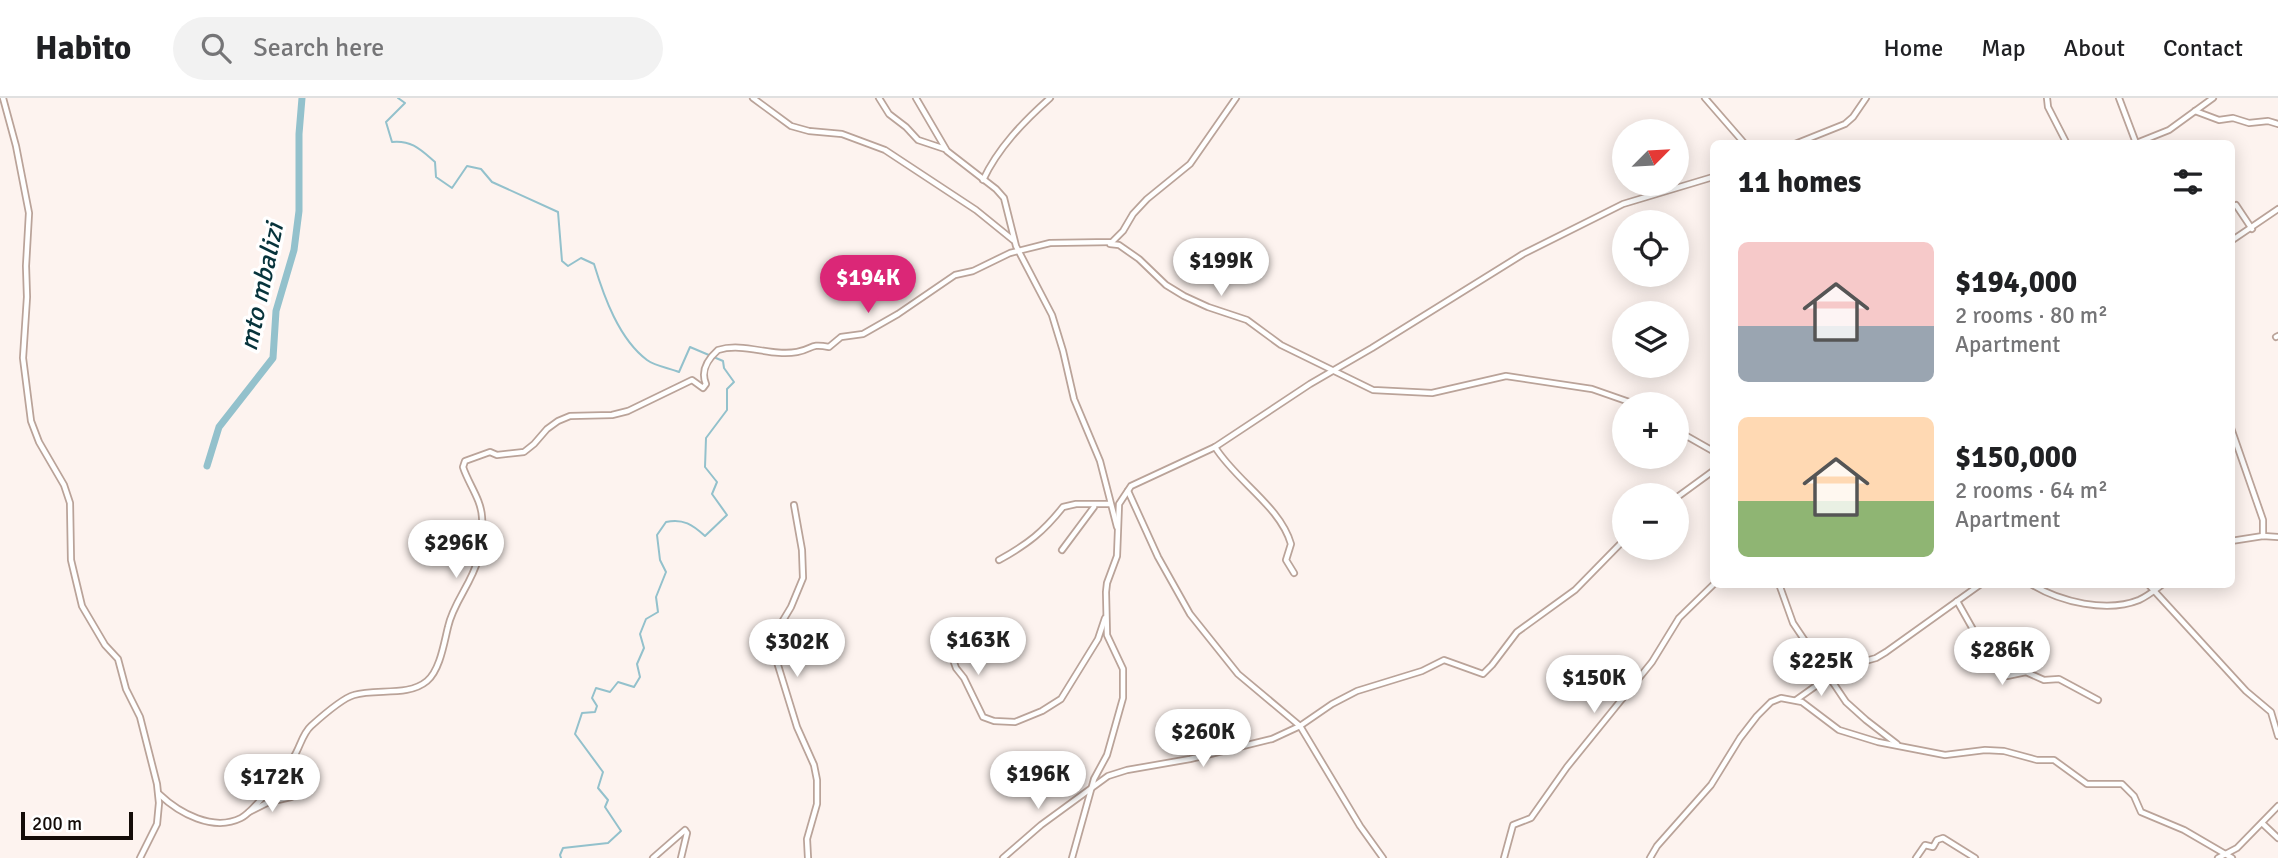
<!DOCTYPE html>
<html lang="en">
<head>
<meta charset="utf-8">
<style>
	:root { --surface:#fff; --page:#f2f2f2; --text:#202124; --muted:#757577; --line:#e0e0e0; --accent:#db2777 }
	body { margin:0; font-family:Signika,sans-serif; background:var(--page); color:var(--text); height:100vh; display:flex; flex-direction:column; font-size:26px; white-space:nowrap }
	* { box-sizing:border-box; margin:0 }
	p { font-size:23px; color:var(--muted) }
	.icon { flex:none; width:38px; height:38px; fill:none; stroke:currentColor; stroke-width:2; stroke-linecap:round; stroke-linejoin:round }
	.map { position:relative; flex:1; overflow:hidden }
	.details { position:absolute; left:1710px; top:42px; width:525px; height:448px; display:flex; flex-direction:column; background:var(--surface); border-radius:10px; box-shadow:0 4px 18px #0003 }
	.details>* { flex:none }
	.needle { width:46px; rotate:66deg }
	.tools { position:absolute; left:1612px; top:21px; display:grid; gap:14px }
	.tools a { display:grid; place-items:center; width:77px; height:77px; border-radius:50%; background:var(--surface); box-shadow:0 4px 18px #0003; font-size:35px }
	.scale { position:absolute; left:21px; bottom:18px; width:112px; box-sizing:border-box; padding-left:7px; border:4px solid #140c08; border-top:0; font-size:19px; line-height:24px; white-space:nowrap; color:#140c08; -webkit-text-stroke:5px #fff; paint-order:stroke }
	.price { position:absolute; translate:-50% -60px; padding:0 16px; border-radius:24px; background:#fff; color:#222; font-size:23px; line-height:46px; filter:drop-shadow(0 2px 4px #0008) }
	.price::after { content:''; position:absolute; left:50%; top:42px; width:21px; height:16px; margin-left:-10px; background:inherit; clip-path:polygon(0 0,100% 0,50% 100%) }
	.price.selected { background:var(--accent); color:#fff }
	ul { padding:0; list-style:none }
	li { display:flex; align-items:center; gap:21px; height:175px; padding:0 28px }
	li span { display:grid; place-items:center; flex:none; width:196px; height:140px; border-radius:10px; color:#555 }
	li>.icon { margin-inline-start:auto }
	span .icon { width:84px; height:84px; fill:#fffc; stroke-width:1 }
	li b { font-size:30px }
	h2 { display:flex; justify-content:space-between; align-items:center; height:84px; padding:0 28px; font-size:30px }
	header { display:flex; align-items:center; gap:42px; box-sizing:border-box; height:98px; padding:0 35px; background:var(--surface); border-bottom:2px solid var(--line) }
	header strong { font-size:33px }
	nav { display:flex; gap:38px; margin-inline-start:auto; font-size:24px }
	.search { width:490px; height:63px; background:var(--page); display:flex; align-items:center; gap:18px; box-sizing:border-box; padding:0 24px; border-radius:38px; color:var(--muted); font-size:26px }
	.map>svg:first-child { display:block }
	.lines { fill:none; stroke-linecap:round; stroke-linejoin:round }
	.stream { stroke:#93c1cc; stroke-width:2 }
	.river { stroke:#93c1cc; stroke-width:7 }
	.minor-casing { stroke:#baa399; stroke-width:8 }
	.minor { stroke:#fff; stroke-width:4.5 }
	.labels { text-anchor:middle; dominant-baseline:central; stroke-width:7; stroke-linejoin:round; paint-order:stroke }
	.water-label { font-size:26px; font-style:italic; fill:#06333b; stroke:#fff }
</style>
</head>
<body>
<header>
<strong>Habito</strong>
<div class="search"><svg class="icon" aria-label="search" viewBox="0 0 24 24"><circle cx="10" cy="10" r="6"/><path d="M15 15l6 6"/></svg>Search here</div>
<nav><a>Home</a><a>Map</a><a>About</a><a>Contact</a></nav>
</header>
<div class="map">
<svg width="2278" height="760" viewBox="0 0 2278 760">
	<rect width="100%" height="100%" fill="#fdf3ef"/>
	<g class="lines">
		<!-- stream -->
		<path class="stream" d="M 398,0 L 405,5 L 386,24 L 392,44 C 412,42 421,52 435,64 L 436,79 L 452,90 L 467,68 L 481,71 L 492,84 L 558,114 L 562,163 L 568,168 L 581,160 L 594,166 C 604,199 619,241 647,262 C 655,268 669,270 679,274 L 690,249 L 723,263 L 724,270 L 734,284 L 727,291 L 727,312 L 706,340 L 705,369 L 717,384 L 712,396 L 727,417 L 705,438 C 693,427 683,420 666,424 L 657,437 L 660,462 L 666,474 L 656,499 L 658,514 L 646,521 L 640,536 L 644,550 L 637,566 L 640,579 L 634,589 L 618,584 L 610,594 L 596,590 L 592,600 L 597,608 L 595,614 L 582,615 L 575,636 L 603,674 L 598,690 L 608,702 L 605,709 L 621,733 L 608,745 L 563,750 L 560,757 L 561,760"/>
		<!-- river -->
		<path class="river" d="M 207,368 L 219,329 L 273,260 L 276,213 L 294,152 L 299,113 L 299,36 L 302,0"/>
		<defs>
			<g id="minor">
				<path d="M 3,0 L 16,48 L 29,115 L 26,168 L 27,199 L 23,260 L 31,323 L 39,344 L 64,387 L 70,405 L 71,462 L 82,508 L 105,547 L 118,561 L 126,591 L 140,619 L 157,686 L 159,705 L 157,726 L 140,760"/>
				<path d="M 753,0 L 791,28 L 809,33 L 842,36 L 885,52 L 976,112 L 1013,142"/>
				<path d="M 879,0 L 889,16 L 906,29 L 918,42 L 945,51"/>
				<path d="M 916,0 L 947,53 L 996,91 L 1004,100 L 1016,148 L 1052,217 L 1063,253 L 1074,301 L 1100,363 L 1117,429"/>
				<path d="M 1705,0 L 1745,46"/>
				<path d="M 2047,0 L 2048,9 L 2067,46"/>
				<path d="M 2119,0 L 2136,45"/>
				<path d="M 2195,13 L 2219,22 L 2233,20 L 2249,25 L 2268,23 L 2278,26"/>
				<path d="M 1795,46 L 1845,26 L 1853,19 L 1866,0"/>
				<path d="M 2134,46 L 2169,32 L 2213,0"/>
				<path d="M 983,82 C 998,50 1023,24 1050,0"/>
				<path d="M 2236,107 L 2252,131"/>
				<path d="M 2231,143 L 2278,111"/>
				<path d="M 1110,146 L 1119,147 L 1139,161 L 1166,187 L 1184,198 L 1208,209 L 1247,222 L 1281,247 L 1373,292 L 1432,295 L 1506,278 L 1592,291 L 1635,306"/>
				<path d="M 2276,239 L 2278,238"/>
				<path d="M 2231,330 L 2263,422 L 2263,438"/>
				<path d="M 1676,332 L 1713,353"/>
				<path d="M 1215,349 C 1236,383 1280,408 1291,446 L 1286,462 L 1294,475"/>
				<path d="M 1128,393 L 1158,459 L 1190,516 L 1238,576 L 1300,628 L 1360,728 L 1383,760"/>
				<path d="M 1676,400 L 1713,373"/>
				<path d="M 794,407 L 802,452 L 803,480 L 791,509 L 776,534 L 773,551 L 797,629 L 814,667 L 817,682 L 817,706 L 807,741 L 808,760"/>
				<path d="M 2231,443 L 2263,438 L 2278,439"/>
				<path d="M 1062,452 L 1094,409"/>
				<path d="M 999,462 C 1028,446 1043,434 1063,409 L 1076,406 L 1110,406"/>
				<path d="M 1779,486 L 1793,525 L 1846,604 L 1866,622 L 1897,646"/>
				<path d="M 2031,486 C 2060,504 2107,515 2139,502 C 2148,498 2155,492 2163,486"/>
				<path d="M 2148,486 L 2246,593 L 2271,614 L 2278,638"/>
				<path d="M 1957,503 L 1984,551 L 2007,578 L 2026,574 L 2044,582 L 2059,581 L 2098,602"/>
				<path d="M 935,546 L 951,556 L 956,570 L 964,580 L 983,619 L 994,623 L 1015,624 L 1042,613 L 1061,601 L 1098,541 L 1105,520"/>
				<path d="M 1796,602 L 1841,570 L 1876,560 L 1886,554 L 1981,486"/>
				<path d="M 159,696 C 179,715 213,734 241,720 C 253,714 285,673 293,660 C 300,650 302,636 311,628 C 321,619 343,600 354,597 C 376,590 408,599 427,583 C 440,572 444,545 448,529 C 453,505 472,485 478,461 C 482,449 483,432 482,419 C 481,401 468,385 463,369 L 465,363 L 490,354 L 497,357 L 524,354 L 534,346 L 547,331 L 558,323 L 570,318 L 612,317 L 628,313 L 692,282 L 703,290 L 706,286 C 700,272 708,261 718,252 C 744,244 771,259 797,254 C 814,251 809,245 829,249 L 841,239 L 863,236 L 898,216 L 955,177 L 973,173 L 1010,155 L 1050,145 L 1112,144 L 1123,133 L 1133,116 L 1147,101 L 1190,66 L 1236,0"/>
				<path d="M 249,714 L 269,704 L 291,699"/>
				<path d="M 2262,725 L 2278,740"/>
				<path d="M 653,760 L 685,732 L 687,735 L 681,760"/>
				<path d="M 1003,760 L 1041,727 L 1108,678 L 1127,672 L 1190,661 L 1272,641 L 1300,628 L 1332,606 L 1357,593 L 1422,573 L 1444,562 L 1483,576 L 1492,567 L 1517,534 L 1575,492 L 1624,442"/>
				<path d="M 1072,760 L 1094,681 L 1107,657 L 1123,600 L 1123,571 L 1107,537 L 1106,494 L 1107,485 L 1117,458 L 1119,406 L 1131,388 L 1215,349 L 1310,286 L 1372,250 L 1523,156 L 1623,106 L 1713,79"/>
				<path d="M 1504,760 L 1513,727 L 1531,720 L 1567,669 L 1652,564 L 1679,520 L 1714,486"/>
				<path d="M 1650,760 L 1657,748 L 1711,687 L 1740,640 L 1757,618 L 1771,604 L 1781,600 L 1802,604 L 1839,632 L 1878,644 L 1945,657 L 1985,652 L 2004,653 L 2037,662 L 2054,662 L 2087,686 L 2122,686 L 2134,698 L 2141,714 L 2184,732 L 2232,760"/>
				<path d="M 1916,760 L 1925,747 L 1933,749 L 1937,742 L 1943,740 L 1975,760"/>
				<path d="M 2218,760 L 2237,750 L 2278,708"/>
			</g>
		</defs>
		<!-- minor casing -->
		<use href="#minor" class="minor-casing"/>
		<!-- minor -->
		<use href="#minor" class="minor"/>
	</g>
	<g class="labels">
		<!-- water labels -->
		<g class="water-label">
			<text transform="translate(262 189) rotate(-78)">mto mbalizi</text>
		</g>
	</g>
</svg>
<div class="tools">
<a><svg class="needle" viewBox="-14 -14 28 28"><path d="M0-13l5 13h-10z" fill="#e53935"/><path d="M0 13l5-13h-10z" fill="#757577"/></svg></a>
<a><svg class="icon" aria-label="locate" viewBox="0 0 24 24"><circle cx="12" cy="12" r="6"/><path d="M12 2v4M12 18v4M2 12h4M18 12h4"/></svg></a>
<a><svg class="icon" aria-label="layers" viewBox="0 0 24 24"><path d="M12 4l9 5-9 5-9-5zM3 14l9 5 9-5"/></svg></a>
<a>+</a>
<a>−</a>
</div>
<div class="scale">200 m</div>
<b class="price" style="left:1221px;top:200px">$199K</b>
<b class="price selected" style="left:868px;top:217px">$194K</b>
<b class="price" style="left:456px;top:482px">$296K</b>
<b class="price" style="left:978px;top:579px">$163K</b>
<b class="price" style="left:797px;top:581px">$302K</b>
<b class="price" style="left:2002px;top:589px">$286K</b>
<b class="price" style="left:1821px;top:600px">$225K</b>
<b class="price" style="left:1594px;top:617px">$150K</b>
<b class="price" style="left:1203px;top:671px">$260K</b>
<b class="price" style="left:1038px;top:713px">$196K</b>
<b class="price" style="left:272px;top:716px">$172K</b>
<section class="details">
<h2>11 homes<svg class="icon" aria-label="filters" viewBox="0 0 24 24"><path d="M4 7h16M4 17h16"/><circle cx="9" cy="7" r="2"/><circle cx="15" cy="17" r="2"/></svg></h2>
<ul>
<li><span style="background:linear-gradient(#f6c9c9 60%,#9aa5b1 0)"><svg class="icon" aria-label="home" viewBox="0 0 24 24"><path d="M3 11l9-7 9 7M6 9v11h12V9"/></svg></span><div><b>$194,000</b><p>2 rooms · 80 m²</p><p>Apartment</p></div></li>
<li><span style="background:linear-gradient(#ffd9b3 60%,#8fb573 0)"><svg class="icon" aria-label="home" viewBox="0 0 24 24"><path d="M3 11l9-7 9 7M6 9v11h12V9"/></svg></span><div><b>$150,000</b><p>2 rooms · 64 m²</p><p>Apartment</p></div></li>
</ul>
</section>
</div>
</body>
</html>
